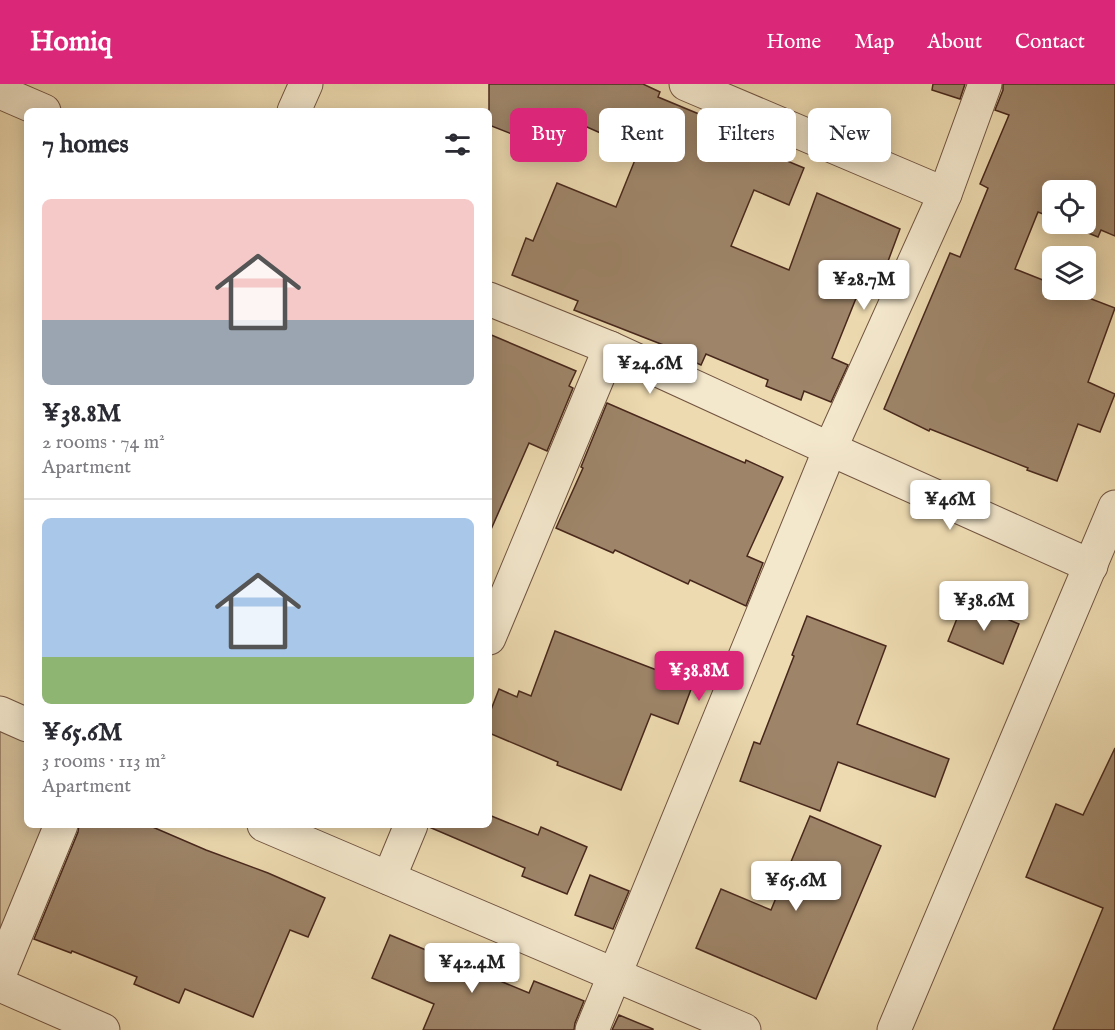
<!DOCTYPE html>
<html lang="en">
<head>
<meta charset="utf-8">
<style>
	:root { --surface:#fff; --page:#f7f7f7; --text:#2b2b33; --muted:#7c7c81; --line:#e1e1e2; --accent:#db2777 }
	body { margin:0; font-family:"IM FELL English",serif; background:var(--page); color:var(--text); height:100vh; display:flex; flex-direction:column; font-size:22px; white-space:nowrap }
	* { box-sizing:border-box; margin:0 }
	p { font-size:20px; color:var(--muted) }
	.icon { flex:none; width:33px; height:33px; fill:none; stroke:currentColor; stroke-width:2; stroke-linecap:round; stroke-linejoin:round }
	.map { position:relative; flex:1; overflow:hidden }
	.side { position:absolute; left:24px; top:24px; width:468px; height:720px; display:flex; flex-direction:column; background:var(--surface); border-radius:9px; box-shadow:0 3px 15px #0003 }
	.side>* { flex:none }
	.guide { position:absolute; left:510px; top:24px; width:514px; height:54px; display:flex; gap:12px }
	.buttons { position:absolute; left:1042px; top:96px; display:grid; gap:12px }
	.buttons a { display:grid; place-items:center; width:54px; height:54px; border-radius:9px; background:var(--surface); box-shadow:0 3px 15px #0003; font-size:30px }
	.price { position:absolute; translate:-50% -51px; padding:0 14px; border-radius:6px; background:#fff; color:#222; font-size:20px; line-height:39px; filter:drop-shadow(0 2px 3px #0008) }
	.price::after { content:''; position:absolute; left:50%; top:36px; width:18px; height:14px; margin-left:-9px; background:inherit; clip-path:polygon(0 0,100% 0,50% 100%) }
	.price.active { background:var(--accent); color:#fff }
	ul { padding:0; list-style:none }
	li { display:grid; align-content:center; gap:12px; height:318px; padding:0 18px }
	li+li { border-top:2px solid var(--line) }
	li span { display:grid; place-items:center; height:186px; border-radius:9px; color:#555 }
	li>.icon { margin-inline-start:auto }
	span .icon { width:108px; height:108px; fill:#fffc; stroke-width:1 }
	li b { font-size:26px }
	h2 { display:flex; justify-content:space-between; align-items:center; height:72px; padding:0 18px; font-size:26px }
	.chip { padding:0 21px; border-radius:9px; background:var(--surface); box-shadow:0 3px 15px #0003; font-size:21px; line-height:54px }
	.chip.active { background:var(--accent); color:#fff }
	header { display:flex; align-items:center; gap:36px; box-sizing:border-box; height:84px; padding:0 30px; background:var(--accent); color:#fff }
	header strong { font-size:28px }
	nav { display:flex; gap:33px; margin-inline-start:auto; font-size:21px }
	.map>svg:first-child { display:block }
	.green { fill:#d1bc97; stroke:#8c725a; stroke-width:1.5 }
	.building { fill:#9e8569; stroke:#48281c; stroke-width:1.5 }
	.lines { fill:none; stroke-linecap:round; stroke-linejoin:round }
	.minor-casing { stroke:#715441; stroke-width:35 }
	.tertiary-casing { stroke:#715441; stroke-width:35 }
	.minor { stroke:#f3e7cc; stroke-width:33 }
	.tertiary { stroke:#f3e7cc; stroke-width:33 }
</style>
</head>
<body>
<header>
<strong>Homiq</strong>
<nav><a>Home</a><a>Map</a><a>About</a><a>Contact</a></nav>
</header>
<div class="map">
<svg width="1115" height="946" viewBox="0 0 1115 946">
	<rect width="100%" height="100%" fill="#eddab0"/>
	<filter id="stains"><feTurbulence type="fractalNoise" baseFrequency=".00333" numOctaves="4"/><feColorMatrix values="0 0 0 0 .2 0 0 0 0 .09 0 0 0 0 .02 0 0 0 .5 -.17"/></filter>
	<radialGradient id="worn" r=".72"><stop offset=".6" stop-color="#630" stop-opacity="0"/><stop offset="1" stop-color="#630" stop-opacity=".3"/></radialGradient>
	<!-- green -->
	<path class="green" d="M 0,645 L 27,656 L 27,741 L 46,741 L 0,854 Z"/>
	<!-- building -->
	<g class="building">
		<path d="M 489,0 L 643,0 L 660,8 L 658,13 L 723,40 L 720,49 L 804,84 L 789,121 L 754,106 L 731,162 L 789,186 L 817,109 L 900,145 L 884,188 L 869,182 L 832,274 L 848,281 L 831,318 L 804,307 L 801,316 L 766,302 L 768,296 L 706,270 L 701,281 L 665,265 L 666,262 L 574,226 L 578,217 L 512,191 L 526,154 L 533,157 L 557,99 L 616,123 L 639,66 L 553,28 L 540,61 L 489,41 Z"/>
		<path d="M 933,0 L 965,0 L 960,15 L 932,6 Z"/>
		<path d="M 1003,0 L 1115,0 L 1115,152 L 1101,146 L 1098,153 L 1066,140 L 1086,140 L 1086,106 L 1053,106 L 1053,134 L 1038,128 L 1015,185 L 1053,200 L 1053,206 L 1068,206 L 1115,224 L 1088,298 L 1115,310 L 1100,348 L 1078,340 L 1057,397 L 1027,386 L 1028,384 L 930,345 L 929,347 L 884,325 L 950,169 L 960,173 L 988,104 L 980,100 L 1009,31 L 995,26 L 1003,6 Z"/>
		<path d="M 489,250 L 576,287 L 569,302 L 573,304 L 547,367 L 529,359 L 489,450 Z"/>
		<path d="M 607,319 L 745,379 L 746,376 L 783,393 L 747,472 L 763,479 L 746,522 L 690,496 L 688,500 L 615,466 L 613,469 L 556,444 L 583,384 L 581,383 Z"/>
		<path d="M 964,517 L 1019,540 L 1003,580 L 948,557 Z"/>
		<path d="M 807,532 L 886,562 L 857,640 L 949,675 L 935,713 L 838,678 L 820,727 L 740,697 L 754,658 L 760,660 L 794,572 L 792,571 Z"/>
		<path d="M 555,547 L 693,600 L 678,640 L 651,630 L 621,706 L 557,681 L 558,678 L 489,649 L 489,631 L 499,605 L 517,613 L 519,607 L 531,612 Z"/>
		<path d="M 1115,664 L 1115,946 L 1053,946 L 1103,824 L 1026,793 L 1056,720 L 1083,731 Z"/>
		<path d="M 489,731 L 538,751 L 541,743 L 587,763 L 567,810 L 522,792 L 525,784 L 429,743 L 429,741 L 489,741 Z"/>
		<path d="M 810,732 L 881,762 L 816,915 L 696,864 L 721,805 L 771,826 Z"/>
		<path d="M 79,741 L 148,741 L 206,766 L 268,789 L 325,814 L 308,853 L 290,846 L 253,933 L 185,905 L 179,919 L 134,900 L 137,893 L 72,867 L 71,869 L 34,855 L 78,748 Z"/>
		<path d="M 590,791 L 629,807 L 613,845 L 575,831 Z"/>
		<path d="M 390,851 L 529,909 L 534,897 L 584,917 L 575,939 L 574,946 L 423,946 L 434,920 L 372,894 Z"/>
		<path d="M 619,931 L 653,945 L 653,946 L 612,946 Z"/>
	</g>
	<g class="lines">
		<defs>
			<g id="minor">
				<path d="M 686,0 L 945,110"/>
				<path d="M 0,8 L 44,27"/>
				<path d="M 294,27 L 306,0"/>
				<path d="M 489,215 L 610,264 L 830,365 L 1091,482"/>
				<path d="M 489,554 L 610,264"/>
				<path d="M 389,794 L 411,741"/>
				<path d="M 0,889 L 61,741"/>
				<path d="M 0,901 L 103,946"/>
				<path d="M 592,946 L 830,365 L 945,110 L 985,0"/>
			</g>
			<g id="tertiary">
				<path d="M 0,629 L 27,641"/>
				<path d="M 264,741 L 744,946"/>
				<path d="M 894,946 L 1115,423"/>
			</g>
		</defs>
		<!-- minor casing -->
		<use href="#minor" class="minor-casing"/>
		<!-- tertiary casing -->
		<use href="#tertiary" class="tertiary-casing"/>
		<!-- minor -->
		<use href="#minor" class="minor"/>
		<!-- tertiary -->
		<use href="#tertiary" class="tertiary"/>
	</g>
	<rect width="100%" height="100%" filter="url(#stains)"/>
	<rect width="100%" height="100%" fill="url(#worn)"/>
</svg>
<div class="buttons">
<a><svg class="icon" aria-label="locate" viewBox="0 0 24 24"><circle cx="12" cy="12" r="6"/><path d="M12 2v4M12 18v4M2 12h4M18 12h4"/></svg></a>
<a><svg class="icon" aria-label="layers" viewBox="0 0 24 24"><path d="M12 4l9 5-9 5-9-5zM3 14l9 5 9-5"/></svg></a>
</div>
<b class="price" style="left:864px;top:227px">¥28.7M</b>
<b class="price" style="left:650px;top:311px">¥24.6M</b>
<b class="price" style="left:950px;top:447px">¥46M</b>
<b class="price" style="left:984px;top:548px">¥38.6M</b>
<b class="price active" style="left:699px;top:618px">¥38.8M</b>
<b class="price" style="left:796px;top:828px">¥65.6M</b>
<b class="price" style="left:472px;top:910px">¥42.4M</b>
<div class="guide">
<a class="chip active">Buy</a>
<a class="chip">Rent</a>
<a class="chip">Filters</a>
<a class="chip">New</a>
</div>
<section class="side">
<h2>7 homes<svg class="icon" aria-label="filters" viewBox="0 0 24 24"><path d="M4 7h16M4 17h16"/><circle cx="9" cy="7" r="2"/><circle cx="15" cy="17" r="2"/></svg></h2>
<ul>
<li><span style="background:linear-gradient(#f6c9c9 65%,#9aa5b1 0)"><svg class="icon" aria-label="home" viewBox="0 0 24 24"><path d="M3 11l9-7 9 7M6 9v11h12V9"/></svg></span><div><b>¥38.8M</b><p>2 rooms · 74 m²</p><p>Apartment</p></div></li>
<li><span style="background:linear-gradient(#a9c7e8 75%,#8fb573 0)"><svg class="icon" aria-label="home" viewBox="0 0 24 24"><path d="M3 11l9-7 9 7M6 9v11h12V9"/></svg></span><div><b>¥65.6M</b><p>3 rooms · 113 m²</p><p>Apartment</p></div></li>
</ul>
</section>
</div>
</body>
</html>
